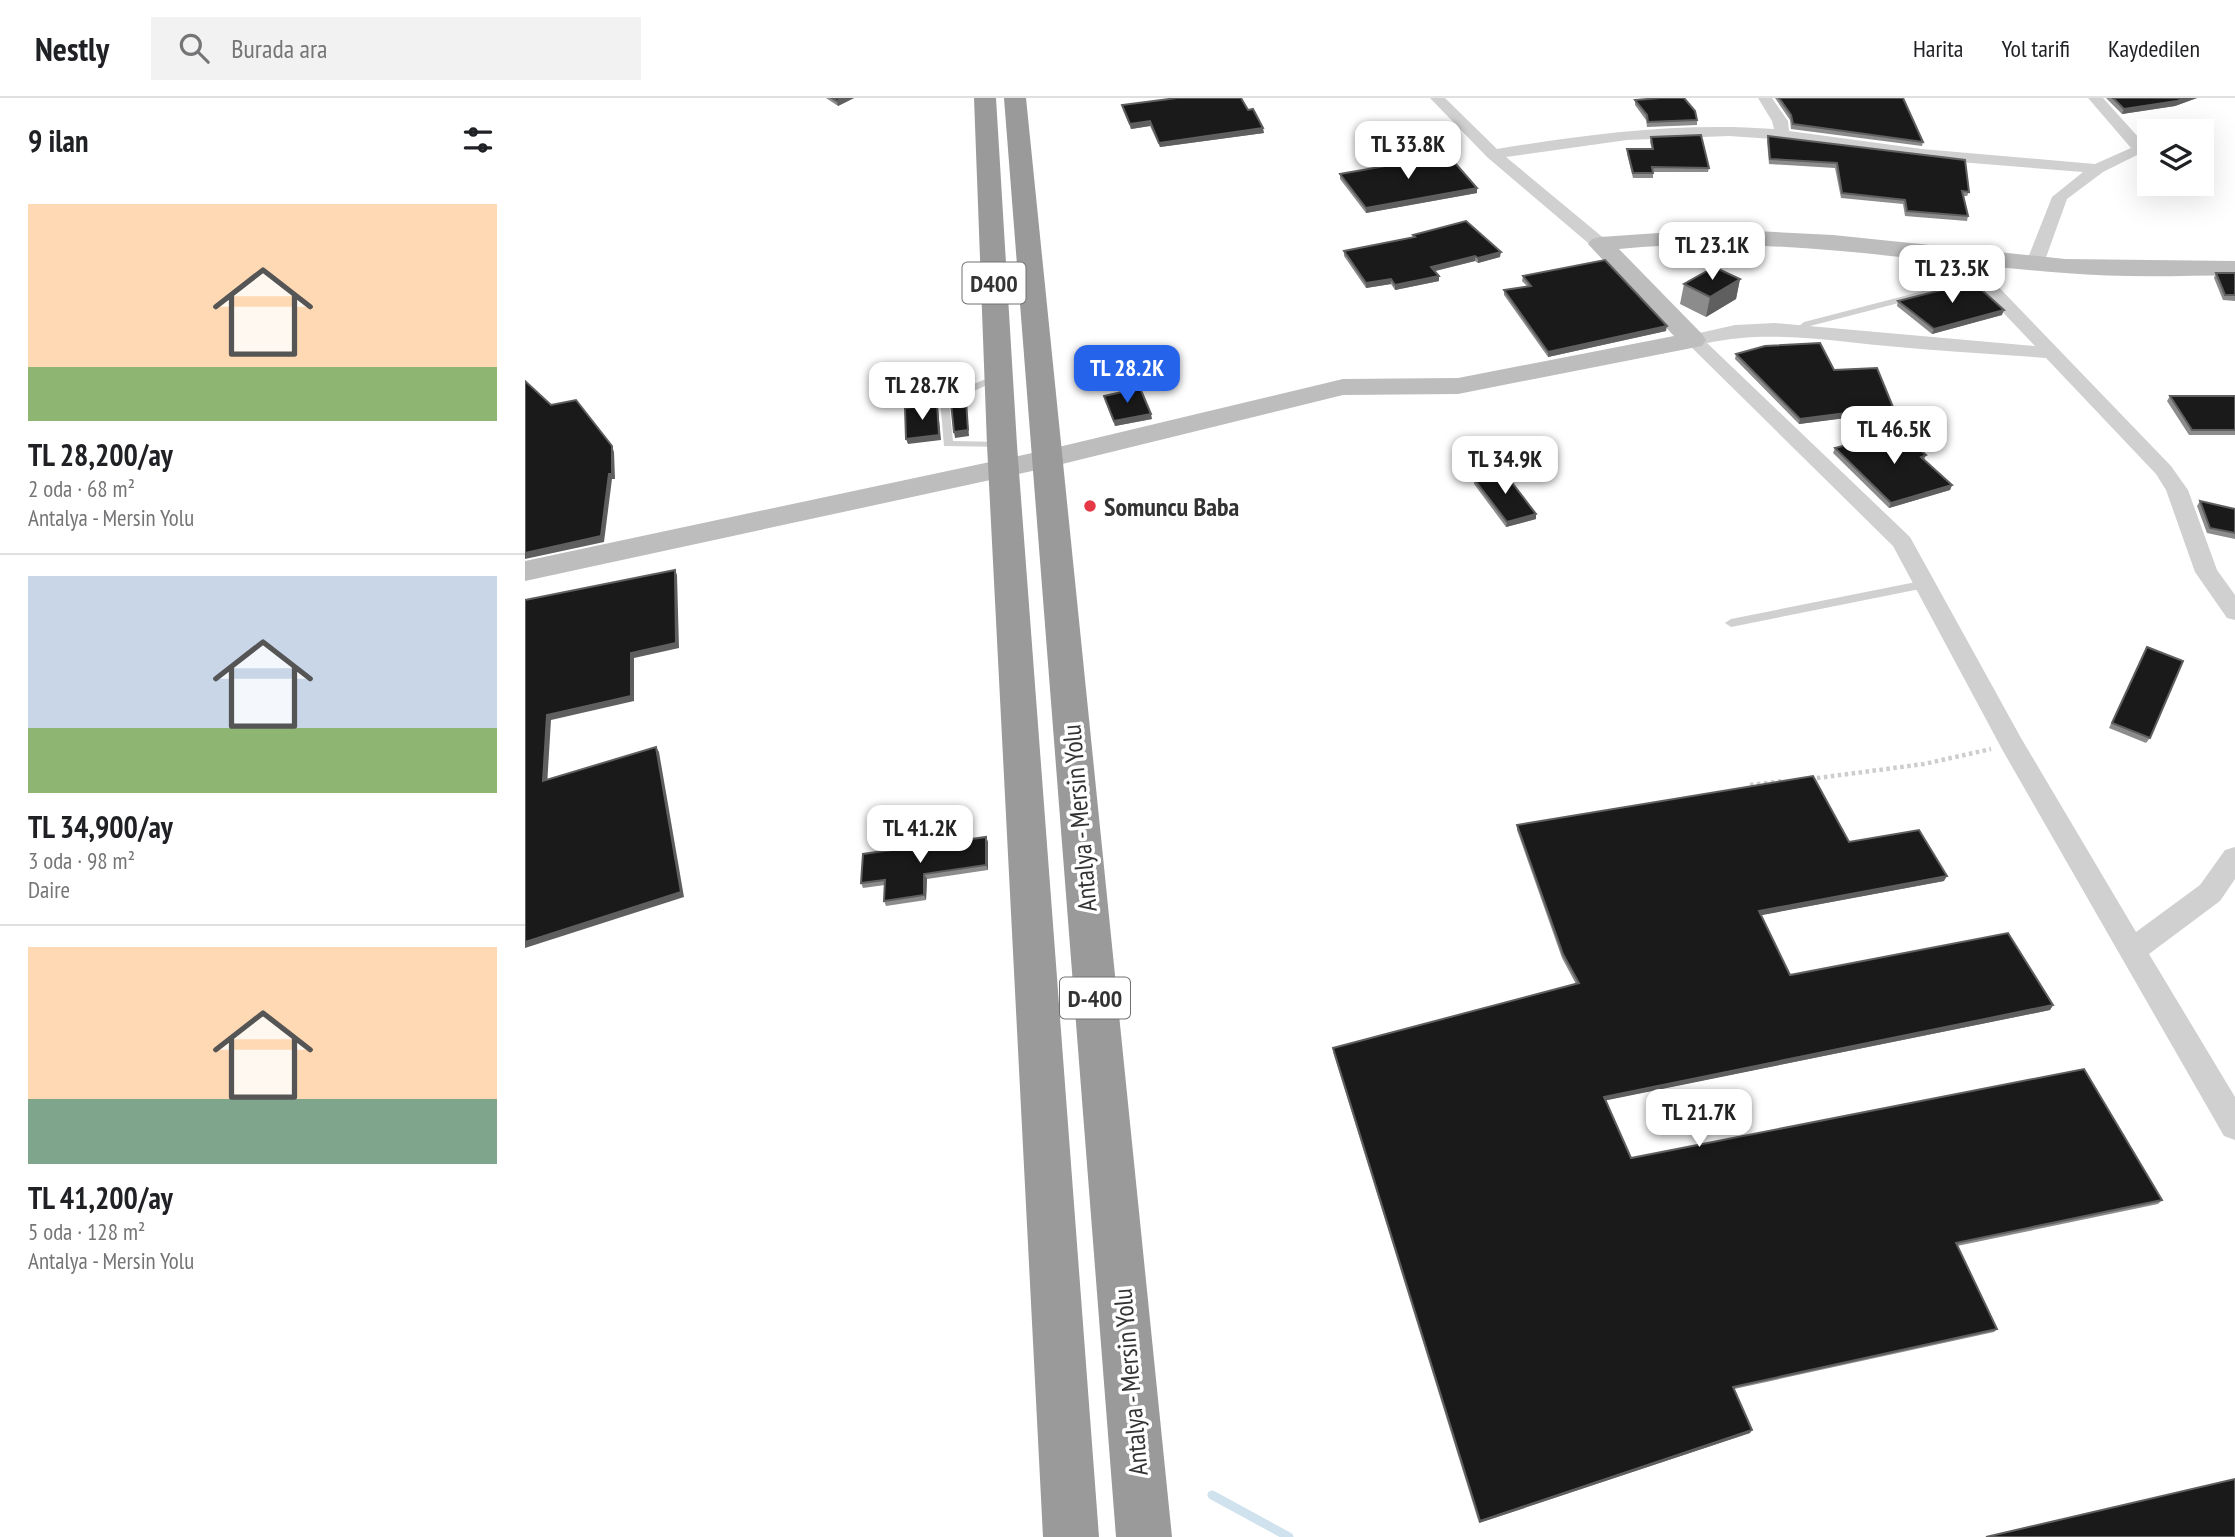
<!DOCTYPE html>
<html lang="tr">
<head>
<meta charset="utf-8">
<style>
	:root { --surface:#fff; --page:#f2f2f2; --text:#202124; --muted:#757577; --line:#e0e0e0; --accent:#2563eb }
	body { margin:0; font-family:"PT Sans Narrow",sans-serif; background:var(--page); color:var(--text); height:100vh; display:flex; flex-direction:column; font-size:26px; white-space:nowrap }
	* { box-sizing:border-box; margin:0 }
	p { font-size:23px; color:var(--muted) }
	.icon { flex:none; width:38px; height:38px; fill:none; stroke:currentColor; stroke-width:2; stroke-linecap:round; stroke-linejoin:round }
	.map { position:relative; flex:1; overflow:hidden }
	.panel { display:flex; flex-direction:column; background:var(--surface); width:525px }
	.panel>* { flex:none }
	.fabs { position:absolute; left:1612px; top:21px; display:grid; gap:14px }
	.fabs a { display:grid; place-items:center; width:77px; height:77px; border-radius:0px; background:var(--surface); box-shadow:0 7px 28px #0002; font-size:35px }
	.price { position:absolute; translate:-50% -60px; padding:0 16px; border-radius:14px; background:#fff; color:#222; font-size:23px; line-height:46px; filter:drop-shadow(0 2px 4px #0008) }
	.price::after { content:''; position:absolute; left:50%; top:42px; width:21px; height:16px; margin-left:-10px; background:inherit; clip-path:polygon(0 0,100% 0,50% 100%) }
	.price.selected { background:var(--accent); color:#fff }
	ul { padding:0; list-style:none }
	li { display:grid; align-content:center; gap:14px; height:371px; padding:0 28px }
	li+li { border-top:2px solid var(--line) }
	li span { display:grid; place-items:center; height:217px; border-radius:0px; color:#555 }
	li>.icon { margin-inline-start:auto }
	span .icon { width:126px; height:126px; fill:#fffc; stroke-width:1 }
	li b { font-size:30px }
	h2 { display:flex; justify-content:space-between; align-items:center; height:84px; padding:0 28px; font-size:30px }
	header { display:flex; align-items:center; gap:42px; box-sizing:border-box; height:98px; padding:0 35px; background:var(--surface); border-bottom:2px solid var(--line) }
	header strong { font-size:33px }
	nav { display:flex; gap:38px; margin-inline-start:auto; font-size:24px }
	.search { width:490px; height:63px; background:var(--page); display:flex; align-items:center; gap:18px; box-sizing:border-box; padding:0 24px; border-radius:0px; color:var(--muted); font-size:26px }
	main { display:flex; flex:1; min-height:0 }
	.map>svg:first-child { display:block }
	.lines { fill:none; stroke-linecap:round; stroke-linejoin:round }
	.stream { stroke:#cfe2ee; stroke-width:9 }
	.path { stroke:#cdcdcd; stroke-width:4.5; stroke-dasharray:3.5 3.5; stroke-linecap:butt }
	.lane { fill:#d0d0d0; fill-rule:evenodd }
	.street { fill:#d0d0d0; fill-rule:evenodd }
	.secondary { fill:#bdbdbd; fill-rule:evenodd }
	.highway { fill:#9a9a9a; fill-rule:evenodd }
	.wall { fill:#8c8c8c }
	.shaded-wall { fill:#5f5f5f }
	.building { fill:#1a1a1a; stroke:#5f5f5f; stroke-width:2 }
	.poi-dot { fill:#e63946; stroke:#fff; stroke-width:2.5 }
	.labels { text-anchor:middle; dominant-baseline:central; stroke-width:7; stroke-linejoin:round; paint-order:stroke }
	.shield { fill:#fff; stroke:#707070; stroke-width:2 }
	.shield-label { font-size:24px; font-weight:bold; fill:#333 }
	.poi-label { font-size:26px; font-weight:bold; fill:#333; stroke:#fff; text-anchor:start }
	.street-label { font-size:26px; fill:#333; stroke:#fff }
</style>
</head>
<body>
<header>
<strong>Nestly</strong>
<div class="search"><svg class="icon" aria-label="search" viewBox="0 0 24 24"><circle cx="10" cy="10" r="6"/><path d="M15 15l6 6"/></svg>Burada ara</div>
<nav><a>Harita</a><a>Yol tarifi</a><a>Kaydedilen</a></nav>
</header>
<main>
<section class="panel">
<h2>9 ilan<svg class="icon" aria-label="filters" viewBox="0 0 24 24"><path d="M4 7h16M4 17h16"/><circle cx="9" cy="7" r="2"/><circle cx="15" cy="17" r="2"/></svg></h2>
<ul>
<li><span style="background:linear-gradient(#ffd9b3 75%,#8fb573 0)"><svg class="icon" aria-label="home" viewBox="0 0 24 24"><path d="M3 11l9-7 9 7M6 9v11h12V9"/></svg></span><div><b>TL 28,200/ay</b><p>2 oda · 68 m²</p><p>Antalya - Mersin Yolu</p></div></li>
<li><span style="background:linear-gradient(#c9d6e8 70%,#8fb573 0)"><svg class="icon" aria-label="home" viewBox="0 0 24 24"><path d="M3 11l9-7 9 7M6 9v11h12V9"/></svg></span><div><b>TL 34,900/ay</b><p>3 oda · 98 m²</p><p>Daire</p></div></li>
<li><span style="background:linear-gradient(#ffd9b3 70%,#7fa58c 0)"><svg class="icon" aria-label="home" viewBox="0 0 24 24"><path d="M3 11l9-7 9 7M6 9v11h12V9"/></svg></span><div><b>TL 41,200/ay</b><p>5 oda · 128 m²</p><p>Antalya - Mersin Yolu</p></div></li>
</ul>
</section>
<div class="map">
<svg width="1710" height="1439" viewBox="0 0 1710 1439">
	<rect width="100%" height="100%" fill="#fff"/>
	<g class="lines">
		<!-- stream -->
		<path class="stream" d="M 687,1397 L 764,1439"/>
		<!-- path -->
		<g class="path">
			<path d="M 1285,681 L 1399,666 L 1466,651"/>
			<path d="M 1225,687 L 1259,683"/>
		</g>
		<!-- lane -->
		<g class="lane">
			<path d="M 1456,178 L 1459,179 L 1459,183 L 1285,228 L 1281,235 L 1273,233 L 1273,229 L 1279,224 Z"/>
			<path d="M 474,275 L 478,276 L 478,280 L 424,304 L 428,343 L 477,344 L 482,347 L 481,349 L 419,348 L 415,301 Z"/>
			<path d="M 1401,482 L 1405,483 L 1407,486 L 1405,489 L 1206,529 L 1200,525 L 1206,521 Z"/>
		</g>
		<!-- street -->
		<g class="street">
			<path d="M 905,0 L 920,0 L 972,51 C 1063,36 1156,24 1249,31 L 1247,23 L 1233,0 L 1247,0 L 1263,23 L 1264,33 L 1397,51 L 1570,66 L 1606,50 L 1563,0 L 1578,0 L 1624,51 L 1578,74 L 1542,101 L 1519,165 L 1510,170 L 1501,165 L 1527,99 L 1558,74 L 1397,61 L 1278,43 L 1204,38 L 1102,42 L 981,59 L 1081,142 L 1084,146 L 1075,151 L 1069,150 L 962,59 Z"/>
			<path d="M 1442,152 L 1448,153 L 1463,178 L 1646,368 L 1663,392 L 1692,472 L 1710,497 L 1710,522 L 1702,520 L 1670,474 L 1641,392 L 1631,376 L 1521,260 C 1468,256 1415,253 1362,248 C 1301,242 1242,232 1182,245 L 1385,439 L 1496,640 L 1611,834 L 1675,787 L 1700,752 L 1710,749 L 1710,781 L 1695,803 L 1624,856 L 1710,999 L 1710,1042 L 1699,1038 L 1478,653 L 1368,448 L 1159,242 L 1161,238 L 1210,227 L 1250,225 L 1510,248 L 1450,185 L 1433,157 Z"/>
		</g>
		<!-- secondary -->
		<path class="secondary" d="M 1192,131 L 1308,137 L 1540,161 L 1710,163 L 1710,177 C 1653,178 1596,180 1540,175 C 1390,164 1244,136 1094,151 L 1177,236 L 1181,242 L 1177,248 L 933,296 L 818,297 L 521,370 L 0,483 L 0,463 L 521,352 L 818,281 L 933,280 L 1149,238 L 1063,146 L 1067,141 L 1075,139 Z"/>
		<!-- highway -->
		<g class="highway">
			<path d="M 449,0 L 471,0 L 492,347 L 574,1439 L 518,1439 L 462,347 Z"/>
			<path d="M 479,0 L 501,0 L 647,1439 L 591,1439 Z"/>
		</g>
	</g>
	<!-- wall -->
	<g class="wall">
		<path d="M 301,0 L 329,0 L 313,8 Z"/>
		<path d="M 1250,0 L 1378,0 L 1398,44 L 1397,48 L 1266,31 L 1265,22 Z"/>
		<path d="M 1581,0 L 1672,0 L 1650,8 L 1597,16 Z"/>
		<path d="M 1110,2 L 1172,22 L 1172,27 L 1122,29 L 1121,22 L 1110,7 Z"/>
		<path d="M 597,7 L 723,12 L 739,35 L 635,49 L 625,28 L 606,31 L 598,12 Z"/>
		<path d="M 1243,38 L 1444,94 L 1442,98 L 1439,98 L 1443,118 L 1442,123 L 1380,118 L 1378,106 L 1316,100 L 1310,70 L 1244,66 L 1242,43 Z"/>
		<path d="M 1126,39 L 1184,70 L 1183,74 L 1128,74 L 1128,80 L 1108,80 L 1102,56 L 1102,51 L 1127,51 L 1125,44 Z"/>
		<path d="M 815,76 L 952,90 L 952,95 L 841,115 L 815,81 Z"/>
		<path d="M 888,137 L 975,159 L 953,165 L 950,163 L 910,173 L 914,183 L 870,192 L 866,186 L 841,190 L 819,158 L 819,153 L 888,139 Z"/>
		<path d="M 1691,175 L 1710,175 L 1710,203 L 1698,202 L 1689,180 Z"/>
		<path d="M 998,178 L 1141,233 L 1023,259 L 979,197 L 979,192 L 1002,188 L 997,183 Z"/>
		<path d="M 1215,181 L 1211,201 L 1181,219 L 1155,206 L 1159,186 Z"/>
		<path d="M 1373,203 L 1477,217 L 1407,236 L 1372,208 Z"/>
		<path d="M 1211,256 L 1309,272 L 1367,314 L 1274,326 L 1210,261 Z"/>
		<path d="M 579,298 L 627,321 L 590,328 L 580,303 Z"/>
		<path d="M 1645,298 L 1710,298 L 1710,337 L 1664,337 L 1642,303 Z"/>
		<path d="M 1310,350 L 1401,357 L 1399,362 L 1427,387 L 1425,392 L 1364,410 L 1308,355 Z"/>
		<path d="M 949,381 L 1011,416 L 1011,421 L 981,429 L 949,386 Z"/>
		<path d="M 1675,403 L 1710,411 L 1710,441 L 1682,435 L 1672,408 Z"/>
		<path d="M 1622,549 L 1625,640 L 1621,645 L 1584,630 Z"/>
		<path d="M 992,727 L 1324,744 L 1419,783 L 1236,817 L 1265,877 L 1528,907 L 1525,912 L 1081,1002 L 1106,1060 L 1637,1102 L 1633,1106 L 1432,1148 L 1472,1231 L 1469,1234 L 1209,1291 L 1225,1335 L 954,1425 L 808,954 L 808,950 L 1051,886 L 1037,860 L 992,732 Z"/>
		<path d="M 461,739 L 463,744 L 463,772 L 402,781 L 401,802 L 361,808 L 359,803 L 360,787 L 338,790 L 336,785 Z"/>
	</g>
	<!-- shaded-wall -->
	<g class="shaded-wall">
		<path d="M 318,0 L 329,0 L 313,8 L 312,3 Z"/>
		<path d="M 1661,0 L 1672,0 L 1650,8 L 1597,16 L 1599,11 Z"/>
		<path d="M 625,23 L 625,28 L 606,31 L 605,26 Z"/>
		<path d="M 738,30 L 739,35 L 635,49 L 634,45 Z"/>
		<path d="M 952,90 L 952,95 L 841,115 L 841,110 Z"/>
		<path d="M 976,154 L 975,159 L 953,165 L 953,160 Z"/>
		<path d="M 950,158 L 950,163 L 906,174 L 906,169 Z"/>
		<path d="M 914,178 L 914,183 L 870,192 L 870,187 Z"/>
		<path d="M 866,181 L 866,186 L 841,190 L 841,185 Z"/>
		<path d="M 1215,181 L 1211,201 L 1181,219 L 1185,199 Z"/>
		<path d="M 1479,212 L 1477,217 L 1407,236 L 1409,231 Z"/>
		<path d="M 1142,228 L 1141,233 L 1023,259 L 1023,254 Z"/>
		<path d="M 441,302 L 444,338 L 430,340 L 429,334 Z"/>
		<path d="M 412,306 L 413,311 L 416,342 L 383,346 L 381,341 Z"/>
		<path d="M 1368,309 L 1367,314 L 1274,326 L 1275,321 Z"/>
		<path d="M 626,316 L 627,321 L 590,328 L 589,323 Z"/>
		<path d="M 87,348 L 89,354 L 90,381 L 87,381 L 79,444 L 0,461 L 0,455 Z"/>
		<path d="M 1427,387 L 1425,392 L 1364,410 L 1366,405 Z"/>
		<path d="M 1011,416 L 1011,421 L 981,429 L 982,424 Z"/>
		<path d="M 150,472 L 152,477 L 154,550 L 109,560 L 109,603 L 26,622 L 22,688 L 18,683 L 22,617 Z"/>
		<path d="M 131,649 L 134,654 L 159,799 L 0,850 L 0,844 Z"/>
		<path d="M 461,739 L 463,744 L 463,772 L 461,767 Z"/>
		<path d="M 399,776 L 402,781 L 401,802 L 399,797 Z"/>
		<path d="M 1422,778 L 1419,783 L 1232,818 L 1234,813 Z"/>
		<path d="M 1528,907 L 1525,912 L 1078,1003 L 1079,999 Z"/>
		<path d="M 1227,1332 L 1225,1335 L 954,1425 L 955,1423 Z"/>
	</g>
	<!-- building -->
	<g class="building">
		<path d="M 307,0 L 318,0 L 312,3 Z"/>
		<path d="M 652,0 L 716,0 L 723,12 L 728,11 L 738,30 L 634,45 L 625,23 L 605,26 L 597,7 Z"/>
		<path d="M 1135,0 L 1159,0 L 1170,13 L 1172,22 L 1123,24 L 1122,17 L 1110,2 Z"/>
		<path d="M 1254,0 L 1378,0 L 1398,44 L 1268,26 L 1266,17 Z"/>
		<path d="M 1588,0 L 1661,0 L 1652,3 L 1599,11 Z"/>
		<path d="M 1176,37 L 1184,70 L 1127,69 L 1128,75 L 1108,75 L 1102,51 L 1128,51 L 1126,39 Z"/>
		<path d="M 1243,38 L 1440,62 L 1444,94 L 1437,93 L 1443,118 L 1382,113 L 1380,102 L 1317,95 L 1312,65 L 1245,61 Z"/>
		<path d="M 923,57 L 952,90 L 841,110 L 815,76 Z"/>
		<path d="M 941,123 L 976,154 L 953,160 L 950,158 L 906,169 L 914,178 L 870,187 L 866,181 L 841,185 L 819,153 L 890,139 L 888,137 Z"/>
		<path d="M 1080,162 L 1142,228 L 1023,254 L 979,192 L 1006,188 L 998,178 Z"/>
		<path d="M 1189,169 L 1215,181 L 1185,199 L 1159,186 Z"/>
		<path d="M 1691,175 L 1710,175 L 1710,197 L 1700,197 Z"/>
		<path d="M 1448,184 L 1479,212 L 1409,231 L 1373,203 Z"/>
		<path d="M 1295,245 L 1309,272 L 1352,270 L 1368,309 L 1275,321 L 1211,256 L 1240,248 Z"/>
		<path d="M 0,283 L 26,307 L 51,302 L 87,348 L 87,376 L 84,376 L 76,438 L 0,455 Z"/>
		<path d="M 615,290 L 626,316 L 589,323 L 579,298 Z"/>
		<path d="M 1645,298 L 1710,298 L 1710,332 L 1667,332 Z"/>
		<path d="M 441,302 L 443,332 L 429,334 L 426,304 Z"/>
		<path d="M 412,306 L 414,337 L 381,341 L 380,310 Z"/>
		<path d="M 1374,333 L 1401,357 L 1396,359 L 1427,387 L 1366,405 L 1310,350 Z"/>
		<path d="M 978,373 L 1011,416 L 982,424 L 949,381 Z"/>
		<path d="M 1675,403 L 1710,411 L 1710,435 L 1685,430 Z"/>
		<path d="M 150,472 L 151,545 L 106,555 L 106,598 L 22,617 L 18,683 L 131,649 L 156,794 L 0,844 L 0,502 Z"/>
		<path d="M 1622,549 L 1658,563 L 1625,640 L 1587,625 Z"/>
		<path d="M 1288,678 L 1324,744 L 1394,732 L 1422,778 L 1234,813 L 1265,877 L 1483,835 L 1528,907 L 1079,999 L 1106,1060 L 1559,971 L 1637,1102 L 1431,1145 L 1472,1231 L 1208,1289 L 1227,1332 L 955,1423 L 808,950 L 1054,885 L 1038,856 L 992,727 Z"/>
		<path d="M 461,739 L 461,767 L 399,776 L 399,797 L 359,803 L 360,782 L 336,785 L 338,756 Z"/>
		<path d="M 1710,1381 L 1710,1439 L 1461,1439 Z"/>
	</g>
	<!-- markers -->
	<circle class="poi-dot" cx="565" cy="408" r="7"/>
	<g class="labels">
		<!-- shield labels -->
		<g class="shield">
			<rect x="437.5" y="164.5" width="63" height="41" rx="5"/>
			<rect x="535" y="879.5" width="70" height="41" rx="5"/>
		</g>
		<g class="shield-label">
			<text x="469" y="185">D400</text>
			<text x="570" y="900">D-400</text>
		</g>
		<!-- poi labels -->
		<g class="poi-label">
			<text x="579" y="408">Somuncu Baba</text>
		</g>
		<!-- street labels -->
		<g class="street-label">
			<text transform="translate(554 720) rotate(-95)">Antalya - Mersin Yolu</text>
			<text transform="translate(605 1284) rotate(-95)">Antalya - Mersin Yolu</text>
		</g>
	</g>
</svg>
<div class="fabs">
<a><svg class="icon" aria-label="layers" viewBox="0 0 24 24"><path d="M12 4l9 5-9 5-9-5zM3 14l9 5 9-5"/></svg></a>
</div>
<b class="price" style="left:883px;top:83px">TL 33.8K</b>
<b class="price" style="left:1187px;top:184px">TL 23.1K</b>
<b class="price" style="left:1427px;top:207px">TL 23.5K</b>
<b class="price selected" style="left:602px;top:307px">TL 28.2K</b>
<b class="price" style="left:397px;top:324px">TL 28.7K</b>
<b class="price" style="left:1369px;top:368px">TL 46.5K</b>
<b class="price" style="left:980px;top:398px">TL 34.9K</b>
<b class="price" style="left:395px;top:767px">TL 41.2K</b>
<b class="price" style="left:1174px;top:1051px">TL 21.7K</b>
</div>
</main>
</body>
</html>
